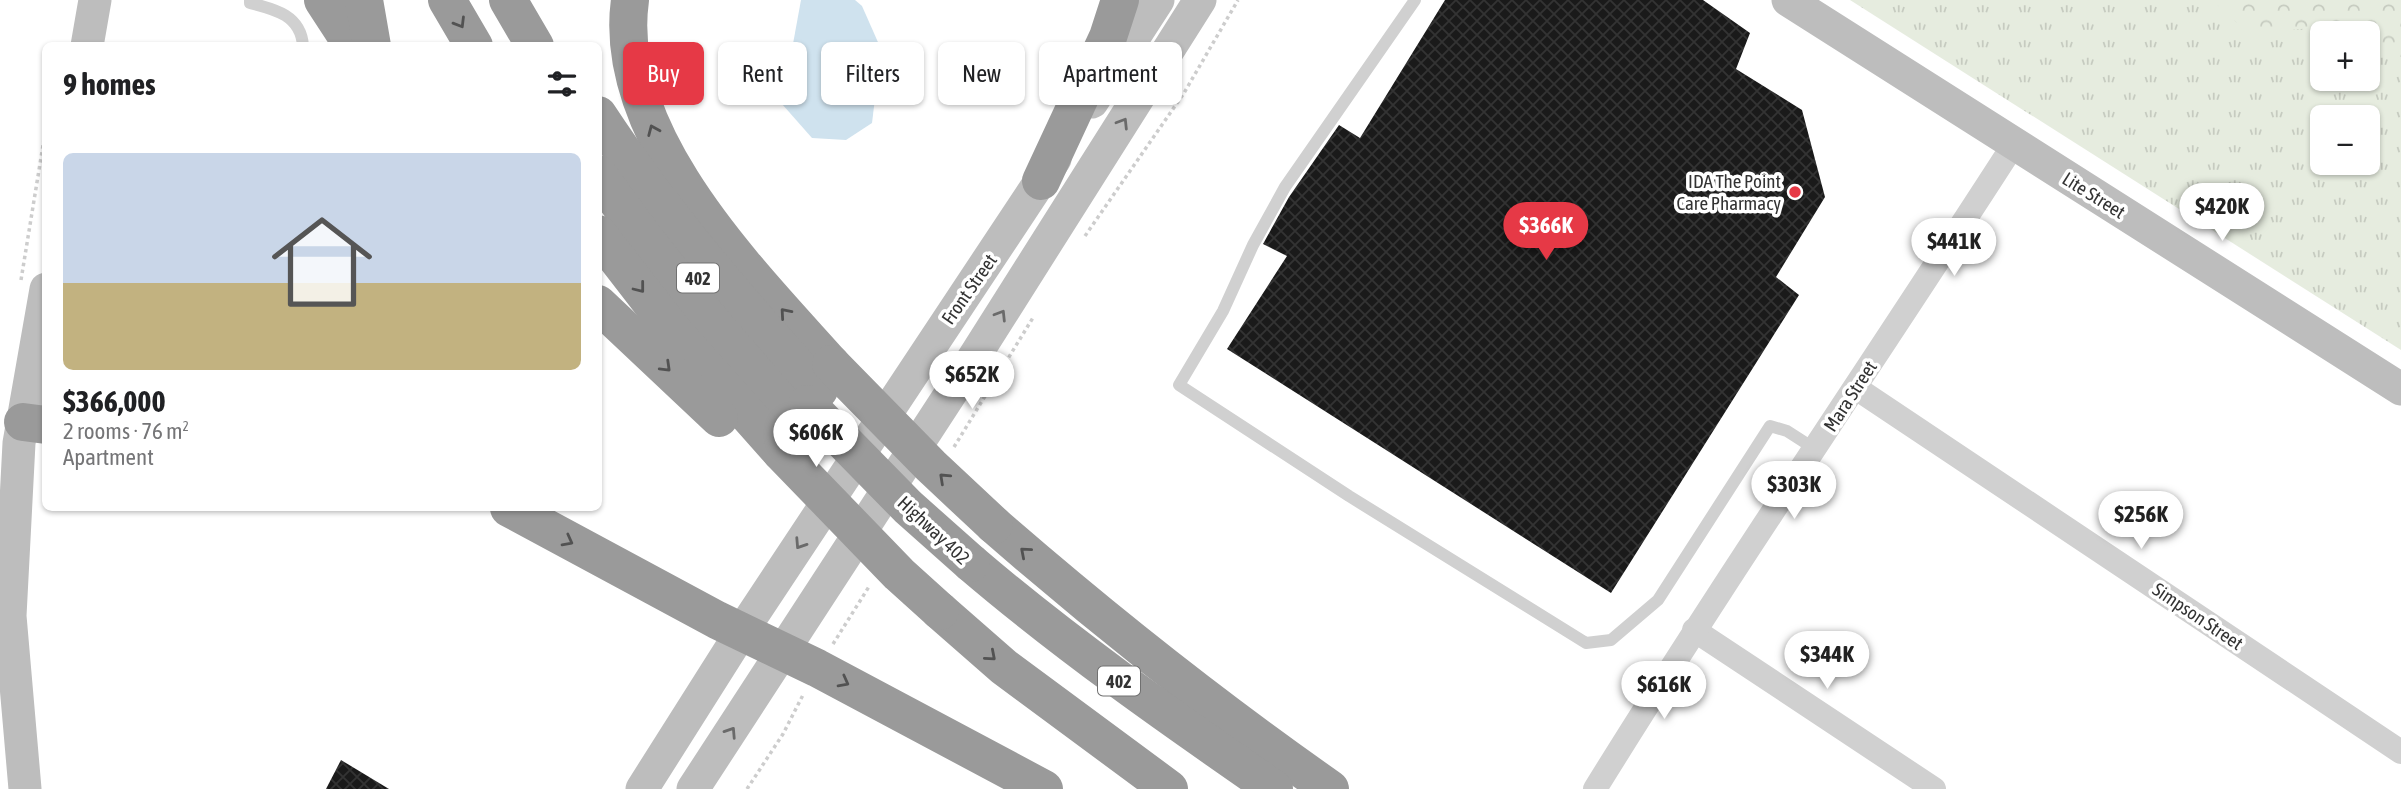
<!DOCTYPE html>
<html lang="en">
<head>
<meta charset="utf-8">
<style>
	:root { --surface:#fff; --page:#f6f6f6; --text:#202124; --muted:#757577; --accent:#e63946 }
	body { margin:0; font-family:"Asap Condensed",sans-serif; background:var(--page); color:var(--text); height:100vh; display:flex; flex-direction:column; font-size:26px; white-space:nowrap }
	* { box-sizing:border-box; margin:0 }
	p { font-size:23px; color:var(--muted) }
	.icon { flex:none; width:38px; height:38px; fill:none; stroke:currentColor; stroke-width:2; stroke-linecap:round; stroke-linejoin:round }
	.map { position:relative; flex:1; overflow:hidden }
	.details { position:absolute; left:42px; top:42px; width:560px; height:469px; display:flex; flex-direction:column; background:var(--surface); border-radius:10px; box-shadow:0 2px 5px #0004 }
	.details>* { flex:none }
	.guide { position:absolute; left:623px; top:42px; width:665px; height:63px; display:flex; gap:14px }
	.buttons { position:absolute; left:2310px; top:21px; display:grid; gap:14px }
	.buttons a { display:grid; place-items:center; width:70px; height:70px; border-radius:10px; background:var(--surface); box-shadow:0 2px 5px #0004; font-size:35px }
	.price { position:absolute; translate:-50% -60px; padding:0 16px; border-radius:24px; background:#fff; color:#222; font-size:23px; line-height:46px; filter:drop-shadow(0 2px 4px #0008) }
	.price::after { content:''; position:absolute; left:50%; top:42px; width:21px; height:16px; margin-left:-10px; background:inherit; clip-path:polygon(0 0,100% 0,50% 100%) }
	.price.active { background:var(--accent); color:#fff }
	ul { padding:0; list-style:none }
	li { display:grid; align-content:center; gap:14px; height:371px; padding:0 21px }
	li span { display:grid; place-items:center; height:217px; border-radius:10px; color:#555 }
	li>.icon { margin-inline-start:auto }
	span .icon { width:126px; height:126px; fill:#fffc; stroke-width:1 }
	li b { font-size:30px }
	h2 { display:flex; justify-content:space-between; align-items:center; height:84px; padding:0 21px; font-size:30px }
	.tag { padding:0 24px; border-radius:10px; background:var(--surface); box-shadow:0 2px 5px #0004; font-size:24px; line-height:63px }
	.tag.active { background:var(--accent); color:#fff }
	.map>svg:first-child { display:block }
	.grass { fill:url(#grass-tufts); fill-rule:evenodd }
	.forest { fill:url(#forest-crowns) }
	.water { fill:#cfe2ee }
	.building { fill:url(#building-cross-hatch) }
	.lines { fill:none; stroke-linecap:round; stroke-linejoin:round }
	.path { stroke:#cdcdcd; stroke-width:3.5; stroke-dasharray:3.5 3.5; stroke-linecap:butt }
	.lane { stroke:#d0d0d0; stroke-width:12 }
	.street { stroke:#d0d0d0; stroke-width:24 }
	.secondary { stroke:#bdbdbd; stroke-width:33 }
	.highway { stroke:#9a9a9a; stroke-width:38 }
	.highway-bridge { stroke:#9a9a9a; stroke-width:38 }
	.oneway { stroke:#525252 }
	.oneway2 { stroke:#6a6a6a }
	.poi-dot { fill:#e63946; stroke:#fff; stroke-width:2.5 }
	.labels { text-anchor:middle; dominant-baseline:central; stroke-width:7; stroke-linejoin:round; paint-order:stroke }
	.shield { fill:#fff; stroke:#707070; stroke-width:2 }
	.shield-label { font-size:18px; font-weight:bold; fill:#333 }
	.poi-label { font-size:19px; fill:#333; stroke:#fff; text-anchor:end }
	.street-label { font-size:19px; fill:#333; stroke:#fff }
</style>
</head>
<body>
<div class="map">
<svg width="2401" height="789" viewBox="0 0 2401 789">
	<defs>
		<pattern id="grass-tufts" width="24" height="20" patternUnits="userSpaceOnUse" patternTransform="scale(1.75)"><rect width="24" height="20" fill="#e6ecdf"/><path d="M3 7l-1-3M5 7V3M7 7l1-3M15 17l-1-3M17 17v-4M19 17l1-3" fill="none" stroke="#c6cbc0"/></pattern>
		<pattern id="forest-crowns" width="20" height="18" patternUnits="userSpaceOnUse" patternTransform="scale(1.75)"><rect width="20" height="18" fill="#e6ecdf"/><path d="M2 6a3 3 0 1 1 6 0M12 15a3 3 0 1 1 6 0" fill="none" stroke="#c6cbc0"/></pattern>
		<pattern id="building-cross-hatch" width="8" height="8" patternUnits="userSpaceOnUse" patternTransform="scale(1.75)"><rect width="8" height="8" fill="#1a1a1a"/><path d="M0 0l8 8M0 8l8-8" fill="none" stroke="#333"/></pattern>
	</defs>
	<rect width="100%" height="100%" fill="#fff"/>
	<!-- grass -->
	<path class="grass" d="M 1850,0 L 2401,0 L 2401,350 ZM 2322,33 L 2368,33 L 2368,79 L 2322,79 ZM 2322,117 L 2368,117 L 2368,163 L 2322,163 Z"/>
	<!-- forest -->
	<path class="forest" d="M 2212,0 L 2401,0 L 2401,57 L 2368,44 L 2368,33 L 2346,33 L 2331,26 L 2249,34 Z"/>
	<!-- water -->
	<path class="water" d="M 801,0 L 855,0 L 862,6 L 881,49 L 872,123 L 846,140 L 812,138 L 782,104 Z"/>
	<!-- building -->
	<g class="building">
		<path d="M 1445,0 L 1703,0 L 1750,33 L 1736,69 L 1802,110 L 1825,197 L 1776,277 L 1799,295 L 1611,593 L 1227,349 L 1287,256 L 1263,244 L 1289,197 L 1339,125 L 1360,138 Z"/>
		<path d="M 341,760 L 389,789 L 326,789 Z"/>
	</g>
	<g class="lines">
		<!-- path -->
		<g class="path">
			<path d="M 1085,236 L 1184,93 L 1238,0"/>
			<path d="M 21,280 L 46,127"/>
			<path d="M 954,447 L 1034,316"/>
			<path d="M 833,644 L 870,585"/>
			<path d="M 747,789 L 783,734 L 804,693"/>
		</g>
		<!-- lane -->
		<g class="lane">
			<path d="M 250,0 L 250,3 C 274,9 301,15 303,46"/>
			<path d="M 1415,0 L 1285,187 L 1253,245 L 1223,311 L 1179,385 L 1349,496 L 1586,643 L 1611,640 L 1658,600 L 1770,426 L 1787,431 L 1815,449"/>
		</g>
		<!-- street -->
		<g class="street">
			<path d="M 1856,388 L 2401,752"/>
			<path d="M 1694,630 L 1934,789"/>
			<path d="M 1595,789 C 1730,571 1875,360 2014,144"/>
		</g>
		<!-- secondary -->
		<g class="secondary">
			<path d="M 1788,0 L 2401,389"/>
			<path d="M 87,46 L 95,0"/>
			<path d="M 1092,102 L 1158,0"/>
			<path d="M 25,789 L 10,616 L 19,443 L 46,289"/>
			<path d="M 642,789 L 742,631 L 1055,159"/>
			<path d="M 693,789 L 964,373 L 1200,0"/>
		</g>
		<!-- highway -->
		<g class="highway">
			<path d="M 323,0 L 353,46"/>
			<path d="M 364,0 L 372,46"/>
			<path d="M 447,0 L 474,46"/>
			<path d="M 508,0 L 535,46"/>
			<path d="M 630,0 C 611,135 748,271 831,364"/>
			<path d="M 598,115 C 663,214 740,303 819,390"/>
			<path d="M 598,174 C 658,261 727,341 797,420"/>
			<path d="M 1041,181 L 1108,37 L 1120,0"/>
			<path d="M 598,234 L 670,327 L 781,452"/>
			<path d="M 598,304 L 719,418"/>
			<path d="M 23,422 L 46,425"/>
			<path d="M 509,508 L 717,620 L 817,668 L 1044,789"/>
			<path d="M 994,525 C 1102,619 1213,707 1330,789"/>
			<path d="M 971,563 C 1067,645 1170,717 1274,789"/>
			<path d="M 940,611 L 1004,667 L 1169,789"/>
		</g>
		<!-- highway-bridge -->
		<g class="highway-bridge">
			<path d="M 831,364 L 931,466 L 994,525"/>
			<path d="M 807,404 L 908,507 L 971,563"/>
			<path d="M 781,452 L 899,574 L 940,611"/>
		</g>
	</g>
	<!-- one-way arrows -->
	<defs><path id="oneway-chevron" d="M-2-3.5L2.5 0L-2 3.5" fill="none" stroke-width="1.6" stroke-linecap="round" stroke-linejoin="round" transform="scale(1.75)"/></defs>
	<g class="oneway">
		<use href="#oneway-chevron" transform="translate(460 23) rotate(59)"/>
		<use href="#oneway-chevron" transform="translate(653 130) rotate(-113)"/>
		<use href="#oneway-chevron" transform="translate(640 288) rotate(52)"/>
		<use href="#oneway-chevron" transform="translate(785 313) rotate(-131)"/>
		<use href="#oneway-chevron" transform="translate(666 367) rotate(44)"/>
		<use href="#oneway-chevron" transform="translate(944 478) rotate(-137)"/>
		<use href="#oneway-chevron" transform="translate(568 541) rotate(28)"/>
		<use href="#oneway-chevron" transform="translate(1025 552) rotate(-139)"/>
		<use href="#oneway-chevron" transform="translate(991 656) rotate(41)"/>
		<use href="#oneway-chevron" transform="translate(844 682) rotate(28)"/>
	</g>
	<g class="oneway2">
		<use href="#oneway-chevron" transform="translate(1123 123) rotate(-58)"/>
		<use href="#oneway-chevron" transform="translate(1001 315) rotate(-58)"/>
		<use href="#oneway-chevron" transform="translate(800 544) rotate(123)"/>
		<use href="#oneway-chevron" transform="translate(731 732) rotate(-57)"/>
	</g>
	<!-- markers -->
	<circle class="poi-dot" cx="1795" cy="192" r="7"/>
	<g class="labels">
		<!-- shield labels -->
		<g class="shield">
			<rect x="677" y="263.5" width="42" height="29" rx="5"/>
			<rect x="1098" y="666.5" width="42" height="29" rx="5"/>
		</g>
		<g class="shield-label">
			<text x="698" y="278">402</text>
			<text x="1119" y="681">402</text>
		</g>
		<!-- poi labels -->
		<g class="poi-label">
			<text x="1781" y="181">IDA The Point<tspan x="1781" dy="22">Care Pharmacy</tspan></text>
		</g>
		<!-- street labels -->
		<g class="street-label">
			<text transform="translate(2094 195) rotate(32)">Lite Street</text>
			<text transform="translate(969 289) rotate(-55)">Front Street</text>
			<text transform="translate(1850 396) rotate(-57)">Mara Street</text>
			<text transform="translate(934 530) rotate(43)">Highway 402</text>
			<text transform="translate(2198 616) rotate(34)">Simpson Street</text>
		</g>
	</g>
</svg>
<div class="buttons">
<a>+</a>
<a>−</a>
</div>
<b class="price" style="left:2222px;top:243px">$420K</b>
<b class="price active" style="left:1546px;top:262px">$366K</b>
<b class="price" style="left:1954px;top:278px">$441K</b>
<b class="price" style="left:972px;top:411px">$652K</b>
<b class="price" style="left:816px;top:469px">$606K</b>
<b class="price" style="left:1794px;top:521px">$303K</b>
<b class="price" style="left:2141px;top:551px">$256K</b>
<b class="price" style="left:1827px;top:691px">$344K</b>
<b class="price" style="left:1664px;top:721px">$616K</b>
<div class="guide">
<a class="tag active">Buy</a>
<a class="tag">Rent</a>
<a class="tag">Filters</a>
<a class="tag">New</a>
<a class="tag">Apartment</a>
</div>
<section class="details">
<h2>9 homes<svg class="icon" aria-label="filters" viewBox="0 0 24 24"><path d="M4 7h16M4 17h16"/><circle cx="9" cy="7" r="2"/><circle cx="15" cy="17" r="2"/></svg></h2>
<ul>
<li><span style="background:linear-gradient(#c9d6e8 60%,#c2b280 0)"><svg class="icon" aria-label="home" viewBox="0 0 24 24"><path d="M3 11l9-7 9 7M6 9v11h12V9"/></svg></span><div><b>$366,000</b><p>2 rooms · 76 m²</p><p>Apartment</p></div></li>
</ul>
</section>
</div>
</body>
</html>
